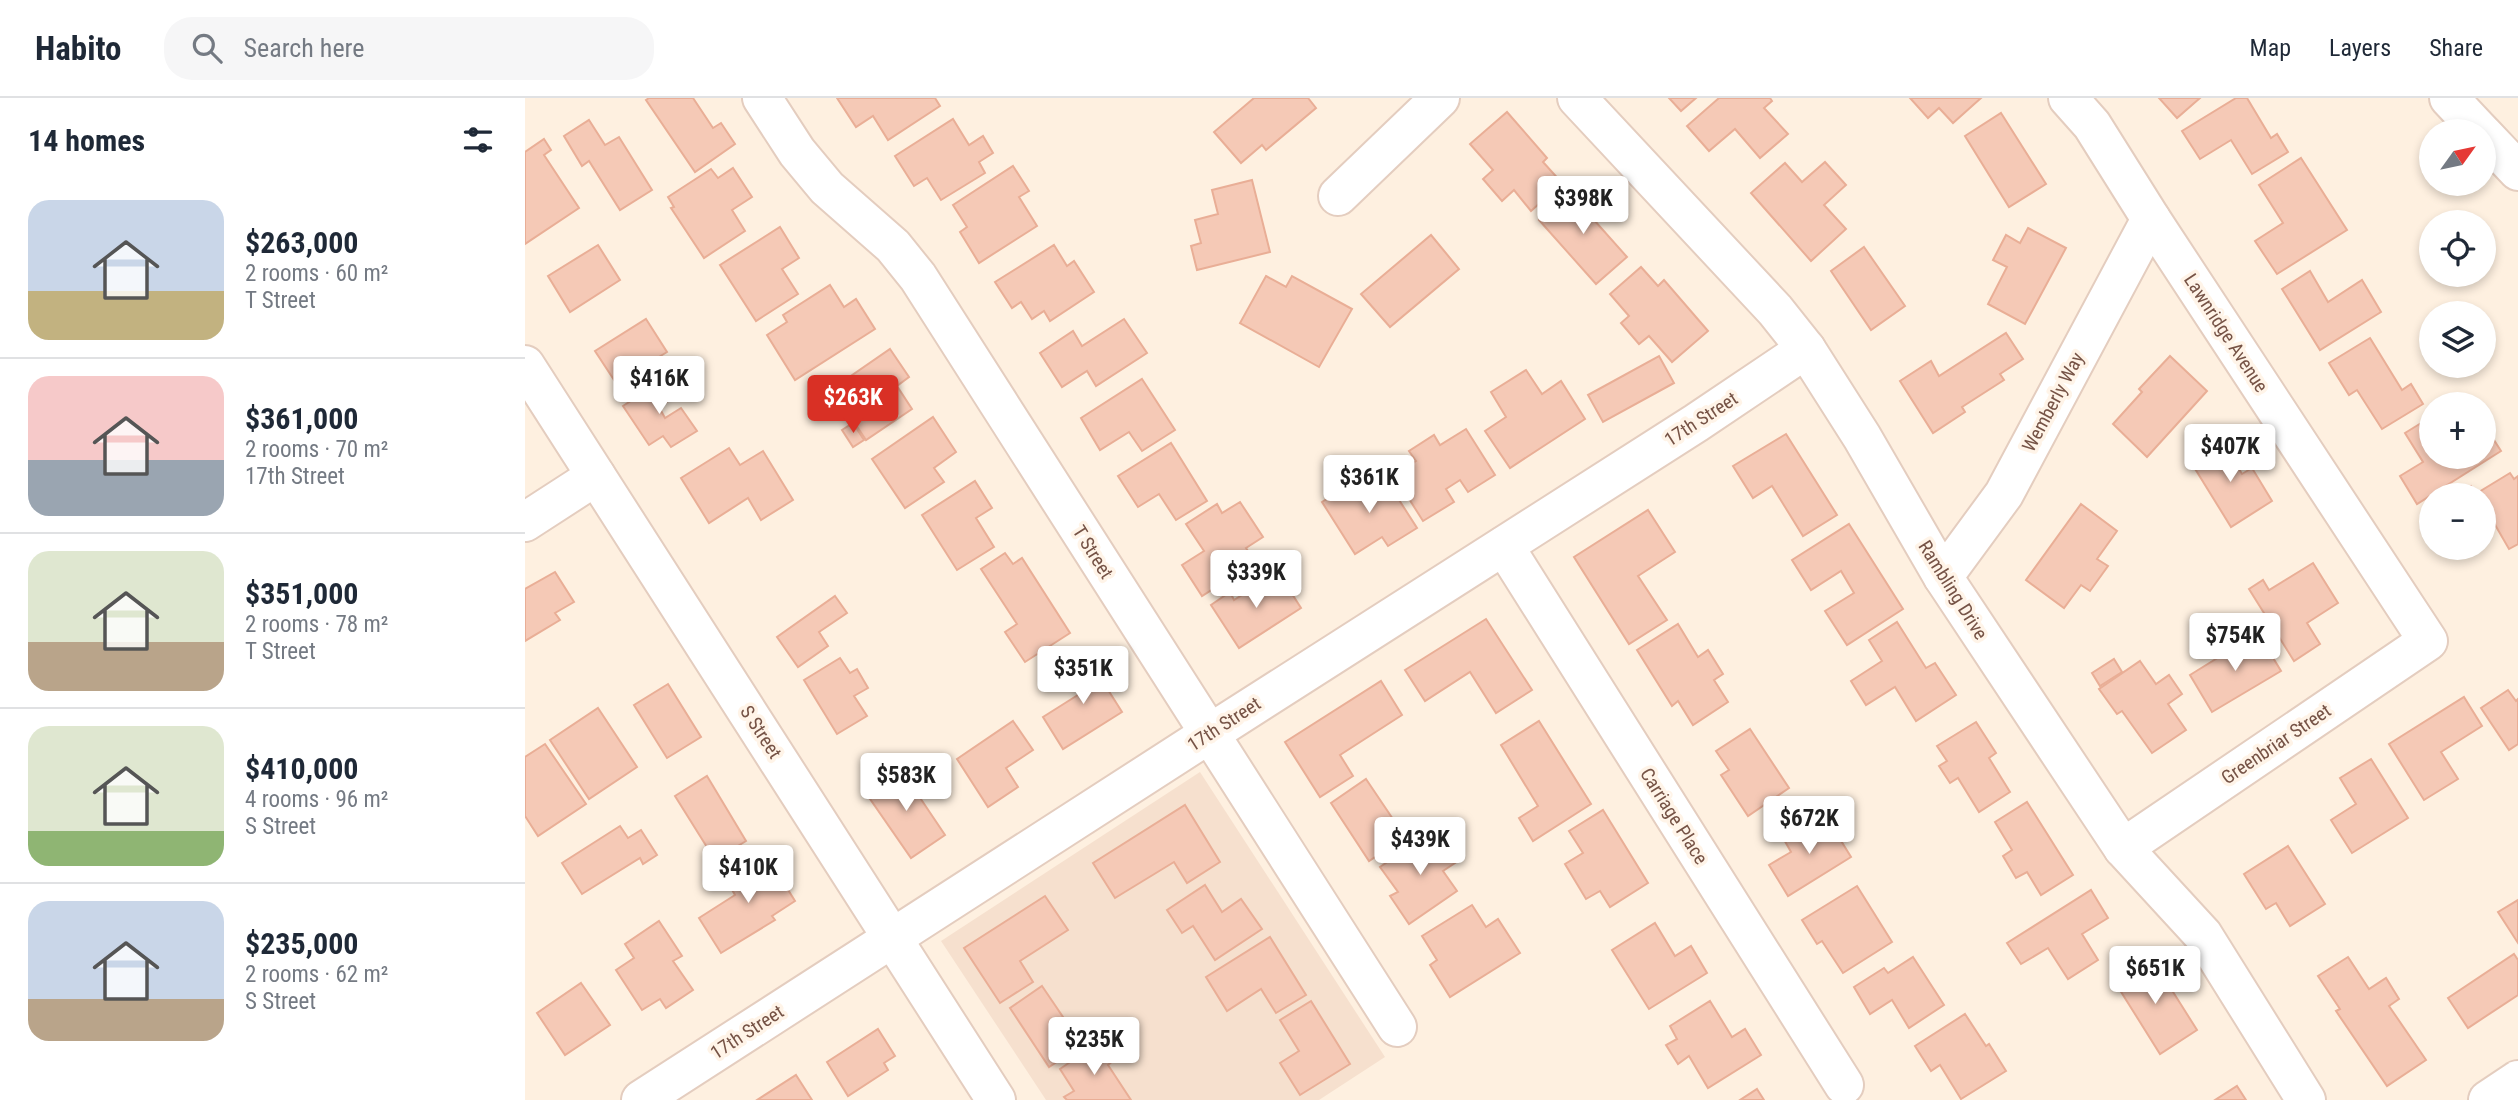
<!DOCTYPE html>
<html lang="en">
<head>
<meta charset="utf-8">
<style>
	:root { --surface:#fff; --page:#f6f6f7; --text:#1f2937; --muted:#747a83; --line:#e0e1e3; --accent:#d93025 }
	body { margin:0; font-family:"Roboto Condensed",sans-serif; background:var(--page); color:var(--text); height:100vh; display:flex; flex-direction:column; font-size:26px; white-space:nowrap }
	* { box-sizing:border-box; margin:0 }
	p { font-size:23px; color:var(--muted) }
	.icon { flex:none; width:38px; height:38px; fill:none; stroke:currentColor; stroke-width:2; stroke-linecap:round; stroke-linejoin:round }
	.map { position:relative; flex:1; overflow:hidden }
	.side { display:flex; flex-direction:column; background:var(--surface); width:525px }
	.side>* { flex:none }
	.needle { width:46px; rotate:57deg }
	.controls { position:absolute; left:1894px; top:21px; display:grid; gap:14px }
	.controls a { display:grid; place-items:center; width:77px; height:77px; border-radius:50%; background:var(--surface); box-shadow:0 4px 10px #0003; font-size:35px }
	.price { position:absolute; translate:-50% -60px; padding:0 16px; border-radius:7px; background:#fff; color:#222; font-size:23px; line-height:46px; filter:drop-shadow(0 2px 4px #0008) }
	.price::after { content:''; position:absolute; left:50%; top:42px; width:21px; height:16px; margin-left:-10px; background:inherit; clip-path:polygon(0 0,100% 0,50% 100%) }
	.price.on { background:var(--accent); color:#fff }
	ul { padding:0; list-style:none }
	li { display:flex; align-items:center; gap:21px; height:175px; padding:0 28px }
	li+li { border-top:2px solid var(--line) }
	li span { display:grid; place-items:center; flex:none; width:196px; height:140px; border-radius:21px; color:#555 }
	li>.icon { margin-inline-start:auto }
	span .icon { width:84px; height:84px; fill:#fffc; stroke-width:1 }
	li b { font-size:30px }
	h2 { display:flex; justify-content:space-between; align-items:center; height:84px; padding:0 28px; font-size:30px }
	header { display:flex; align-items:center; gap:42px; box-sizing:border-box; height:98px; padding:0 35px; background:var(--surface); border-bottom:2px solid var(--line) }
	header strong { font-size:33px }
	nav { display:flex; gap:38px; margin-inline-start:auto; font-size:24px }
	.search { width:490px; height:63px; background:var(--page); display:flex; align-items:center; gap:18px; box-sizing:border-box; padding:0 24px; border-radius:28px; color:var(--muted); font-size:26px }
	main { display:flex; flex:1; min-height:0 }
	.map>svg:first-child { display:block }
	.residential { fill:#f6e0ce }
	.building { fill:#f5c9b6; stroke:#e9ae96; stroke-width:2 }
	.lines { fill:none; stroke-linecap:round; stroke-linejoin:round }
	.minor-casing { stroke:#e4cdbf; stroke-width:42 }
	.minor { stroke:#fff; stroke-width:38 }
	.labels { text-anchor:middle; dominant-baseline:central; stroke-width:7; stroke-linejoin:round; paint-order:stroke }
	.street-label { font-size:19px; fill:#765346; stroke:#fff4e8 }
</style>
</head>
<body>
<header>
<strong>Habito</strong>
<div class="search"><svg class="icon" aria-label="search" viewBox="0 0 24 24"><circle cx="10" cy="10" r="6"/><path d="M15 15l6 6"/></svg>Search here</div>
<nav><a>Map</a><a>Layers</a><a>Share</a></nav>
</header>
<main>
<section class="side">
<h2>14 homes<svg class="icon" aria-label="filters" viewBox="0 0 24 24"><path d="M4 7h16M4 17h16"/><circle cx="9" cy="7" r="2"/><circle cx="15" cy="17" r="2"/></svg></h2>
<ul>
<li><span style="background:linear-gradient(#c9d6e8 65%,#c2b280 0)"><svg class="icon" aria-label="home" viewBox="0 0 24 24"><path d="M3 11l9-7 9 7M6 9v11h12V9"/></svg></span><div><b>$263,000</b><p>2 rooms · 60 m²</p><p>T Street</p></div></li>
<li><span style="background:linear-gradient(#f6c9c9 60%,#9aa5b1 0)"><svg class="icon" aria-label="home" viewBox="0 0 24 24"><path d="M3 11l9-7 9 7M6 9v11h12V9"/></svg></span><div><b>$361,000</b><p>2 rooms · 70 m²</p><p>17th Street</p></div></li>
<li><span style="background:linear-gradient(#dfe7d0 65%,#b9a48a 0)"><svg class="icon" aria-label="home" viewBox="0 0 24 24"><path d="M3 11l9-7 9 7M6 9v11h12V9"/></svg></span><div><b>$351,000</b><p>2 rooms · 78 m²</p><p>T Street</p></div></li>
<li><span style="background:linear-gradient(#dfe7d0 75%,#8fb573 0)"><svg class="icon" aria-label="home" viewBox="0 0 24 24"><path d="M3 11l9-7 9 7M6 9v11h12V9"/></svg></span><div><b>$410,000</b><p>4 rooms · 96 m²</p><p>S Street</p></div></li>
<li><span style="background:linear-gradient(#c9d6e8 70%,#b9a48a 0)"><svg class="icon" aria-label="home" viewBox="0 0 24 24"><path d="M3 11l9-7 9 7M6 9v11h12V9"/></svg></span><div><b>$235,000</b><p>2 rooms · 62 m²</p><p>S Street</p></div></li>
</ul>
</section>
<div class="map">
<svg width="1993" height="1002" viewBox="0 0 1993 1002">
	<rect width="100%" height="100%" fill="#fef0e0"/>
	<!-- residential -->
	<path class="residential" d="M 675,674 L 860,959 L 794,1002 L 521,1002 L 416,843 Z"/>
	<!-- building -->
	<g class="building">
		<path d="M 124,0 L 168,0 L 188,30 L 196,25 L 210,46 L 170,74 L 121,2 Z"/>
		<path d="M 312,0 L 410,0 L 415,8 L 363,42 L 348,18 L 331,29 Z"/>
		<path d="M 729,0 L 783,0 L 791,10 L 741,52 L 737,47 L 716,65 L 689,34 Z"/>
		<path d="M 1144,0 L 1171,0 L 1156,13 Z"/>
		<path d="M 1194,0 L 1245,0 L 1247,3 L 1239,10 L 1263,36 L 1235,60 L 1210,31 L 1184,53 L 1162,28 Z"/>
		<path d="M 1385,0 L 1456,0 L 1428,25 L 1414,10 L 1403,20 Z"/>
		<path d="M 1634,0 L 1675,0 L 1652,20 Z"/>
		<path d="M 1711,0 L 1722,0 L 1746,40 L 1752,36 L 1763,54 L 1727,76 L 1706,42 L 1675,61 L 1657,33 Z"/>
		<path d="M 982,14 L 1022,60 L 1018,64 L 1037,85 L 1006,113 L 989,92 L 977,103 L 958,81 L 968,72 L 945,46 Z"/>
		<path d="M 1476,15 L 1521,86 L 1484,109 L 1440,38 Z"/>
		<path d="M 428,21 L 444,47 L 458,38 L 468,55 L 454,64 L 460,75 L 416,102 L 402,80 L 389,88 L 370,58 Z"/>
		<path d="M 64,22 L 80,47 L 94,39 L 127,92 L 95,112 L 64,63 L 57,68 L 39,38 Z"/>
		<path d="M 19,41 L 26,52 L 19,57 L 54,110 L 0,146 L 0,54 Z"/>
		<path d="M 1776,60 L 1822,132 L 1752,176 L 1730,143 L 1758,125 L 1734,87 Z"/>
		<path d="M 1300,64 L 1321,87 L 1299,107 L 1321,131 L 1286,163 L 1226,95 L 1260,65 L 1277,84 Z"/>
		<path d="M 488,68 L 504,93 L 494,99 L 512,128 L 454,165 L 435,134 L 442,129 L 428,107 Z"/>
		<path d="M 208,70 L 227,99 L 207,112 L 220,133 L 179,160 L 146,110 L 149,109 L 143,99 L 186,71 L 193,80 Z"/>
		<path d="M 727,82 L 745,154 L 672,172 L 666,148 L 676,145 L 670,122 L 693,116 L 687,92 Z"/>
		<path d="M 1050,89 L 1075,116 L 1069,122 L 1102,159 L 1071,186 L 1014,122 Z"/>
		<path d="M 255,129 L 274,160 L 257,171 L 273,196 L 231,223 L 195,167 Z"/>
		<path d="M 1503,130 L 1541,150 L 1500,226 L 1463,206 L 1482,169 L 1468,162 L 1481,137 L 1495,145 Z"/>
		<path d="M 906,137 L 934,171 L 865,229 L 836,196 Z"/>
		<path d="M 73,147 L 95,182 L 45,214 L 23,178 Z"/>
		<path d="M 529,147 L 542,168 L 549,163 L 569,194 L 525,223 L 519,213 L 507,221 L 496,204 L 487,210 L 470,184 Z"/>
		<path d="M 1339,149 L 1380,208 L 1346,232 L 1306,173 Z"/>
		<path d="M 1116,169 L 1133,188 L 1139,182 L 1183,233 L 1147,264 L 1124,238 L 1114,246 L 1096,225 L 1104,218 L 1085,196 Z"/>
		<path d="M 1785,173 L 1803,204 L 1837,182 L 1856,214 L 1795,252 L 1757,191 Z"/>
		<path d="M 741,178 L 761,189 L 767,178 L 827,211 L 794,269 L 715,225 Z"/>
		<path d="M 305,187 L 319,209 L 331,201 L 350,231 L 270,282 L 242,237 L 262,224 L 258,217 Z"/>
		<path d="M 121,221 L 142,254 L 91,285 L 70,253 Z"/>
		<path d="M 599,221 L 622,255 L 571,288 L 562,273 L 537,289 L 515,255 L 548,233 L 557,248 Z"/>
		<path d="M 1481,235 L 1498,261 L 1475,276 L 1479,282 L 1437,309 L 1440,314 L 1408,335 L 1375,283 L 1406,263 L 1414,278 Z"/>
		<path d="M 1845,240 L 1877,292 L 1886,286 L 1898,306 L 1857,331 L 1832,292 L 1824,297 L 1804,265 Z"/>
		<path d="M 365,251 L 384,279 L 372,288 L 387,311 L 341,342 L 307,291 Z"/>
		<path d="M 1134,258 L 1149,285 L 1078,324 L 1063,297 Z"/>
		<path d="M 1645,258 L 1682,293 L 1622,359 L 1588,326 L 1617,294 L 1614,291 Z"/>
		<path d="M 1001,272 L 1017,296 L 1036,283 L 1060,321 L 985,370 L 960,333 L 981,319 L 966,294 Z"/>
		<path d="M 140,281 L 151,298 L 134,309 L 140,320 L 156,310 L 172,333 L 146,349 L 138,338 L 124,347 L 98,308 Z"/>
		<path d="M 617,281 L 650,332 L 617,353 L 604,334 L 575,352 L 556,320 Z"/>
		<path d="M 408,319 L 431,354 L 409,370 L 419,384 L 380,410 L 347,361 Z"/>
		<path d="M 1906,319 L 1906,359 L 1958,359 L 1958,325 L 1976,353 L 1892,406 L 1875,378 L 1898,364 L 1880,335 Z"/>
		<path d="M 328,325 L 339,342 L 328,349 L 317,332 Z"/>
		<path d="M 941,331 L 970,377 L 943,394 L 935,382 L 921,391 L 929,404 L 898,423 L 869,377 L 891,363 L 884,353 L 909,337 L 915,347 Z"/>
		<path d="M 1261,336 L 1312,417 L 1278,438 L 1247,388 L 1228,400 L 1208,368 Z"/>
		<path d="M 1696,341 L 1717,376 L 1727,370 L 1747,403 L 1706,429 L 1664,361 Z"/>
		<path d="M 646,345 L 682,403 L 651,422 L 634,396 L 613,409 L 593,378 Z"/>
		<path d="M 204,350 L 215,367 L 238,353 L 268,402 L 236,422 L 223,400 L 184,425 L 156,380 Z"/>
		<path d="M 1985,375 L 1989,381 L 1993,378 L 1993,446 L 1984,451 L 1969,425 L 1958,432 L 1958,397 L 1949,397 Z"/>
		<path d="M 860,380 L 892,430 L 863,448 L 857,439 L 830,456 L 797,404 L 830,383 L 837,394 Z"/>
		<path d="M 450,383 L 467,410 L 451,420 L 469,449 L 432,472 L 397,417 Z"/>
		<path d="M 1946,388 L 1951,395 L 1947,397 L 1932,397 Z"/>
		<path d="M 715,404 L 738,439 L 721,450 L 730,464 L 677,498 L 657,467 L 679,453 L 661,426 L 692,406 L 697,415 Z"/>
		<path d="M 1556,406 L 1592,433 L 1572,461 L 1583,468 L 1565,493 L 1556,487 L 1539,510 L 1501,482 Z"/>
		<path d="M 1123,412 L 1150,454 L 1113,478 L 1142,522 L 1104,546 L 1049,459 Z"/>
		<path d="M 1324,426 L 1378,511 L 1322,547 L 1300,513 L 1329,495 L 1316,473 L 1286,492 L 1267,462 Z"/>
		<path d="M 480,455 L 488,466 L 497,460 L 545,535 L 500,564 L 480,534 L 492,526 L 456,471 Z"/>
		<path d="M 1788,465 L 1813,505 L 1782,525 L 1795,546 L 1769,563 L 1724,491 L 1738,482 L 1744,492 Z"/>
		<path d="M 30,474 L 49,504 L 30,515 L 35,522 L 0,543 L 0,491 Z"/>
		<path d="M 753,474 L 776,510 L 714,550 L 686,507 L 705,494 L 709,502 Z"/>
		<path d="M 310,498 L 322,515 L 294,534 L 303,548 L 273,569 L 252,539 Z"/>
		<path d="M 961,521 L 1007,592 L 971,615 L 945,574 L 900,603 L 880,572 Z"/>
		<path d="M 1372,524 L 1401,570 L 1410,565 L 1431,597 L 1391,623 L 1370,589 L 1341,607 L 1326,583 L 1357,563 L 1344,542 Z"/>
		<path d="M 1153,526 L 1173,559 L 1183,552 L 1198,576 L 1189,582 L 1203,604 L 1168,627 L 1153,603 L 1147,608 L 1112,552 Z"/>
		<path d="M 1733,535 L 1756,573 L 1687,614 L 1665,577 Z"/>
		<path d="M 561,557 L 597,614 L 538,651 L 518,619 L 556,595 L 540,569 Z"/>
		<path d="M 315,560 L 325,575 L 332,571 L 343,590 L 329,598 L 342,618 L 312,636 L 279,582 Z"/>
		<path d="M 1589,561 L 1597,574 L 1575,588 L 1567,575 Z"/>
		<path d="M 1615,563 L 1631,586 L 1644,577 L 1657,596 L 1643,606 L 1661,632 L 1627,655 L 1597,613 L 1592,616 L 1574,591 Z"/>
		<path d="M 856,583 L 877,617 L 815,657 L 828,678 L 795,699 L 760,644 Z"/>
		<path d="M 143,586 L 176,639 L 142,660 L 109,607 Z"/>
		<path d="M 1983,592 L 1991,603 L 1993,601 L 1993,646 L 1984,652 L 1956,610 Z"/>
		<path d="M 1939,599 L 1957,628 L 1916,654 L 1933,681 L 1899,702 L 1864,646 Z"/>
		<path d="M 73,610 L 112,669 L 64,701 L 25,642 Z"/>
		<path d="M 488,623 L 508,652 L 481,670 L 493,689 L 463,709 L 432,661 Z"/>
		<path d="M 1014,623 L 1066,706 L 1008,743 L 994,720 L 1013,708 L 976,647 Z"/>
		<path d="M 1451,624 L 1471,655 L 1464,660 L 1485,694 L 1454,714 L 1433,680 L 1425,685 L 1414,668 L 1422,663 L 1412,648 Z"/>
		<path d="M 1225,631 L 1264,690 L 1223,718 L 1196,677 L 1204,672 L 1191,653 Z"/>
		<path d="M 20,646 L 61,706 L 13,738 L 0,718 L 0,659 Z"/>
		<path d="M 1846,661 L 1883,720 L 1827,755 L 1806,722 L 1831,706 L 1815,680 Z"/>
		<path d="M 373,667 L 420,737 L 386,760 L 343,698 L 357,689 L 351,682 Z"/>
		<path d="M 182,678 L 221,743 L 190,762 L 150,698 Z"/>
		<path d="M 841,681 L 880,739 L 844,763 L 806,705 Z"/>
		<path d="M 1502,704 L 1548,777 L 1516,797 L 1502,774 L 1491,780 L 1478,758 L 1487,752 L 1470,724 Z"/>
		<path d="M 660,707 L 695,764 L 662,785 L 649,764 L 590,800 L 568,765 Z"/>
		<path d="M 1078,712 L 1123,785 L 1085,809 L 1075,793 L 1061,801 L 1040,766 L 1058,755 L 1044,733 Z"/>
		<path d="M 1286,720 L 1294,733 L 1305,725 L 1326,759 L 1263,798 L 1244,767 L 1266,754 L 1257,738 Z"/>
		<path d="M 95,728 L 103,740 L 116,732 L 132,757 L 118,766 L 115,760 L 57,796 L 37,765 Z"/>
		<path d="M 908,733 L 930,765 L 918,773 L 932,793 L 884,826 L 865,798 L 873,794 L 855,769 Z"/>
		<path d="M 1763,748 L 1800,806 L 1765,828 L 1751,805 L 1741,811 L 1719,776 Z"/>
		<path d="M 242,758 L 270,803 L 247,818 L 250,822 L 196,855 L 174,820 L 210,797 L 202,783 Z"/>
		<path d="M 680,787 L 697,814 L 716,801 L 737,831 L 690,862 L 668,828 L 657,835 L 642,812 Z"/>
		<path d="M 1332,788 L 1367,844 L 1318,875 L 1297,843 L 1292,846 L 1277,822 Z"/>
		<path d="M 1566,792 L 1583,820 L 1557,836 L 1573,862 L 1543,881 L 1523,850 L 1496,866 L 1482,845 Z"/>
		<path d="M 520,798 L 543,832 L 495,863 L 508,884 L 475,905 L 439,850 Z"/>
		<path d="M 1993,802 L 1993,845 L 1973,814 Z"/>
		<path d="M 947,807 L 961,829 L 973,821 L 995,855 L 925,899 L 905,867 L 912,862 L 897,838 Z"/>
		<path d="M 134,823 L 157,858 L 148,863 L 168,892 L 141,910 L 135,901 L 117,912 L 91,872 L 109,860 L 100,846 Z"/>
		<path d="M 1130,825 L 1150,858 L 1166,848 L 1182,875 L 1124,911 L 1087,852 Z"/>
		<path d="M 745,839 L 781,897 L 751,915 L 736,891 L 702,913 L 681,879 Z"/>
		<path d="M 1989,856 L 1993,862 L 1993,897 L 1943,930 L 1923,900 Z"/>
		<path d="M 1388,859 L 1419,907 L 1384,930 L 1367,902 L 1345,916 L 1329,889 L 1359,870 L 1363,875 Z"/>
		<path d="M 1823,859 L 1844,891 L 1861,880 L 1874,901 L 1864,908 L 1901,962 L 1862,988 L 1811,913 L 1815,911 L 1793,878 Z"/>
		<path d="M 1620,861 L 1633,881 L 1638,878 L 1672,932 L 1635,956 L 1588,881 Z"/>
		<path d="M 56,885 L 85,927 L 40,957 L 12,915 Z"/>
		<path d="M 517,888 L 557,947 L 524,969 L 485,910 Z"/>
		<path d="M 786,903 L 825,966 L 775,997 L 755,965 L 774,953 L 755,922 Z"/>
		<path d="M 1185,903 L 1207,939 L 1220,931 L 1236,957 L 1183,990 L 1164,958 L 1153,966 L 1141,947 L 1152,941 L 1145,928 Z"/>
		<path d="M 1440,916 L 1461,948 L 1464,946 L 1481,973 L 1436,1001 L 1415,967 L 1406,973 L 1390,948 Z"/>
		<path d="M 353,931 L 370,958 L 359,965 L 363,972 L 323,998 L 302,964 Z"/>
		<path d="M 576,943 L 589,962 L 583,967 L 606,1002 L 542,1002 L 539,999 L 549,993 L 535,971 Z"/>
		<path d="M 271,977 L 287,1002 L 232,1002 Z"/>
		<path d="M 1712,988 L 1721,1002 L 1690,1002 Z"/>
		<path d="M 1232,991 L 1239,1002 L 1215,1002 Z"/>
	</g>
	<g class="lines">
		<defs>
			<g id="minor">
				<path d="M 237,0 L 272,54 L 302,90 L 368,148 L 393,179 L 872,929"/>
				<path d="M 1052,0 L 1250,212 L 1281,251 L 1337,339 L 1418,479 L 1598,750 L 1678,837 L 1781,1002"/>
				<path d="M 1543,0 L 1567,27 L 1626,121 L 1903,543 L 1598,750"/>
				<path d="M 1924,0 L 1955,33"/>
				<path d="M 1958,36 L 1993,73"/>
				<path d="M 813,98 L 915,0"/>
				<path d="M 0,267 L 471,1002"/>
				<path d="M 0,424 L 71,378"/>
				<path d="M 979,448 L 1319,987"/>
				<path d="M 1418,479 L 1479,396 L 1626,121"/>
				<path d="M 116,1002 L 684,636 L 1171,325 L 1281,251"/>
				<path d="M 1963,1002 L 1993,982"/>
			</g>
		</defs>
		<!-- minor casing -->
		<use href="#minor" class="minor-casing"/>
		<!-- minor -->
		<use href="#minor" class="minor"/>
	</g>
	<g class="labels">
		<!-- street labels -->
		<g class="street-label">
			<text transform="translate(1701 235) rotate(57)">Lawnridge Avenue</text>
			<text transform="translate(1528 304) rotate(-62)">Wemberly Way</text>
			<text transform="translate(1176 321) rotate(-33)">17th Street</text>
			<text transform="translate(568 454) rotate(58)">T Street</text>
			<text transform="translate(1428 492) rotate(58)">Rambling Drive</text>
			<text transform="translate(699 626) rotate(-33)">17th Street</text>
			<text transform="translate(236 634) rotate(57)">S Street</text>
			<text transform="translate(1751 646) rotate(-34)">Greenbriar Street</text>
			<text transform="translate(1149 718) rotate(58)">Carriage Place</text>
			<text transform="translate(222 934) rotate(-33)">17th Street</text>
		</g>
	</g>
</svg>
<div class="controls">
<a><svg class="needle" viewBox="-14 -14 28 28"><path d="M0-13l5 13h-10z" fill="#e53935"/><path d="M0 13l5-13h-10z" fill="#747a83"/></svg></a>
<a><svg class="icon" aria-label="locate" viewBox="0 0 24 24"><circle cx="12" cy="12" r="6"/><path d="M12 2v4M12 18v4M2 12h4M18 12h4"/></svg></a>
<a><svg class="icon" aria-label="layers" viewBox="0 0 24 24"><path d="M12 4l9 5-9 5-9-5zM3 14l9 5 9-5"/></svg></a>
<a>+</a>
<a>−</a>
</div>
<b class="price" style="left:1058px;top:138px">$398K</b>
<b class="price" style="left:134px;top:318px">$416K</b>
<b class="price on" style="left:328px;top:337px">$263K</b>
<b class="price" style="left:1705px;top:386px">$407K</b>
<b class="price" style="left:844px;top:417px">$361K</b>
<b class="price" style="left:731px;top:512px">$339K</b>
<b class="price" style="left:1710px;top:575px">$754K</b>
<b class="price" style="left:558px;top:608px">$351K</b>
<b class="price" style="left:381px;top:715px">$583K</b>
<b class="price" style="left:1284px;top:758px">$672K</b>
<b class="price" style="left:895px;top:779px">$439K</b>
<b class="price" style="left:223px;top:807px">$410K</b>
<b class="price" style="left:1630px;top:908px">$651K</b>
<b class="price" style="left:569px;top:979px">$235K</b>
</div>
</main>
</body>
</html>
